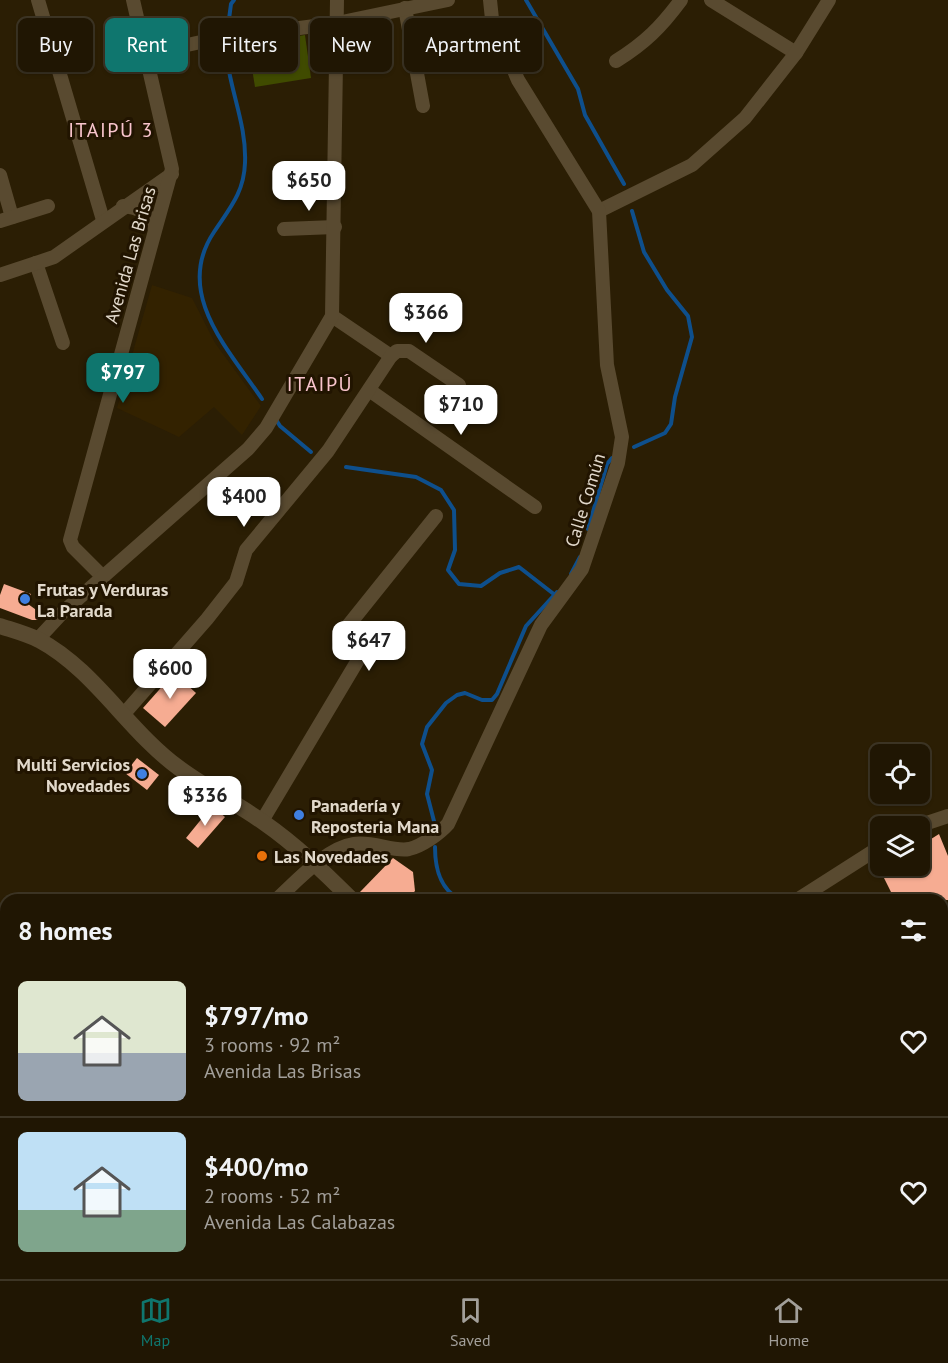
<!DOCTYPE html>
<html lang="en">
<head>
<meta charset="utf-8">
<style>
	:root { --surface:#201603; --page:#2d2312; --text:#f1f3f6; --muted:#a29f9a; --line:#3d3525; --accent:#0f766e }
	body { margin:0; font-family:"PT Sans",sans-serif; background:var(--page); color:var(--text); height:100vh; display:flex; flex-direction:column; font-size:22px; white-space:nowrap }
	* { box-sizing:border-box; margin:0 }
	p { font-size:20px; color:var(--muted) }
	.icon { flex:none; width:33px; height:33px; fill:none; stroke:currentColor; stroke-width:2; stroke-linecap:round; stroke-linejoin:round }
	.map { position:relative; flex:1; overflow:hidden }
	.drawer { position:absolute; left:0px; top:894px; width:948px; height:386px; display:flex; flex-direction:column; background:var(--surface); border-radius:18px 18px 0 0; box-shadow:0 2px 4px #0004,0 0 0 2px var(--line) }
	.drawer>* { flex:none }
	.guide { position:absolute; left:18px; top:18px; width:600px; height:54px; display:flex; gap:12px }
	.fabs { position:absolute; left:870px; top:744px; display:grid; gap:12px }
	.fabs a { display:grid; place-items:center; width:60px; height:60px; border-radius:9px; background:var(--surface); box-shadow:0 2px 4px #0004,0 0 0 2px var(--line); font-size:30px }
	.price { position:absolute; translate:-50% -51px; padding:0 14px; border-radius:12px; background:#fff; color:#222; font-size:20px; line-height:39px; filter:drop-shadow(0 2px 3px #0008) }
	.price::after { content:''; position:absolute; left:50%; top:36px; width:18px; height:14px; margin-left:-9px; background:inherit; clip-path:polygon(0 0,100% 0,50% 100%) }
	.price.selected { background:var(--accent); color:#fff }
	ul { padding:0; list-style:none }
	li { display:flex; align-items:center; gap:18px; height:150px; padding:0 18px }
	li+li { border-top:2px solid var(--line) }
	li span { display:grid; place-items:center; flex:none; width:168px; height:120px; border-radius:9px; color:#555 }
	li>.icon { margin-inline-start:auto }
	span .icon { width:72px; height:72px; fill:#fffc; stroke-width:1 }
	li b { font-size:26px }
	h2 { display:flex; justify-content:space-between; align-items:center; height:72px; padding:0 18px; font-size:26px }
	.tag { padding:0 21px; border-radius:9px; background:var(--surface); box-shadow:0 2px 4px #0004,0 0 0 2px var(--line); font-size:21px; line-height:54px }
	.tag.selected { background:var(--accent); color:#fff }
	.tab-bar { display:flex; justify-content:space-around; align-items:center; height:84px; border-top:2px solid var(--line); background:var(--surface); font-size:16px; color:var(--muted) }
	.tab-bar a { display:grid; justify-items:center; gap:3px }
	.tab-bar .selected { color:var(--accent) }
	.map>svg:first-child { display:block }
	.built { fill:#320 }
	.green { fill:#404b00 }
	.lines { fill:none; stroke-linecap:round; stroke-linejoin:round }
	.stream { stroke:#0e4f8c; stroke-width:4 }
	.river { stroke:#0e4f8c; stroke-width:22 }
	.building { fill:#f6ac92 }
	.minor { stroke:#594a30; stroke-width:14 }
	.secondary { stroke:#594a30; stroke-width:16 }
	.shop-dot { fill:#3f7fe0; stroke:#211400; stroke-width:2 }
	.food-dot { fill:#e8710a; stroke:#211400; stroke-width:2 }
	.labels { text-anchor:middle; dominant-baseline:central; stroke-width:6; stroke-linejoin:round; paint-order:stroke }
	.street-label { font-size:18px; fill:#e2d9cb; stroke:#211400 }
	.poi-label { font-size:18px; font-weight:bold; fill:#e2d9cb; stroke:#211400; text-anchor:start }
	.neighbourhood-label { font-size:20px; letter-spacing:1.5px; fill:#f9c5cd; stroke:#211400 }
</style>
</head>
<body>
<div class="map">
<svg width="948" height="1279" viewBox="0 0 948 1279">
	<rect width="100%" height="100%" fill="#2b1e04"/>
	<!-- built -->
	<path class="built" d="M 152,285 L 192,298 L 215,343 L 261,406 L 242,435 L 214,407 L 179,437 L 117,408 Z"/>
	<!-- green -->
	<path class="green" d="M 305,35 L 311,78 L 255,87 L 248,44 Z"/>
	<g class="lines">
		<!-- stream -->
		<g class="stream">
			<path d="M 526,0 L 578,89 L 585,115 L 624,184"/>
			<path d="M 227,34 L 231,4 L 234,0"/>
			<path d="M 226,42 C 226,83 247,121 245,163 C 244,193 229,209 214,232 C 173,293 229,350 262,399"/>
			<path d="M 632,211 L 644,252 L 667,290 L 688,316 L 692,337 L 675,397 L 671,424 L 665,433 L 634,447"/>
			<path d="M 275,418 L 280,426 L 311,452"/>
			<path d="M 346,467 L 416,477 L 441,490 L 454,510 L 455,550 L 448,570 L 459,584 L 481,586 L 500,573 L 519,567 L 555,595"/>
			<path d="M 588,529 L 607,464 L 612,458"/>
			<path d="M 571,574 L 580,557"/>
			<path d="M 435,825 L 427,794 L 432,770 L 422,744 L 427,727 L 446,703 L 457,695 L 465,693 L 482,700 L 492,700 L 497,694 L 526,626 L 557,592"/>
			<path d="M 435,847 C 435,869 440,889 460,900"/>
			<path d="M 942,1115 L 948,1120"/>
		</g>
		<!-- river -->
		<g class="river">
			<path d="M 723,1274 L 729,1279"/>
			<path d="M 505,1279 L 508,1274"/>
		</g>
	</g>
	<!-- building -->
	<g class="building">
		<path d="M 4,584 L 31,594 L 28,604 L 46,617 L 44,620 L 32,620 L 0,608 L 0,595 Z"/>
		<path d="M 174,673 L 196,693 L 165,727 L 143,708 Z"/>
		<path d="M 137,758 L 159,775 L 147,790 L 125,773 Z"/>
		<path d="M 212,806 L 225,817 L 198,848 L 186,838 Z"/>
		<path d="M 939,834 L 948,856 L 948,900 L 895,900 L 879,868 L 884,866 L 920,866 L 920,846 Z"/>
		<path d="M 393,858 L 413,872 L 415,891 L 406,900 L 368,900 L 360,892 Z"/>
	</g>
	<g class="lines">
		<!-- minor -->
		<g class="minor">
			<path d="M 38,0 L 103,220"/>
			<path d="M 711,0 L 796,53"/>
			<path d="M 405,8 L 423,106"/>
			<path d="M 146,54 L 210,40 L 337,23 L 448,0"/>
			<path d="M 616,61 C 645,43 661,27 681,0"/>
			<path d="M 0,175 L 12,217"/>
			<path d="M 123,206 C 140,208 148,212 155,229"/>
			<path d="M 599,211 L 692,165 L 745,118 L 796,53 L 829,0"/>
			<path d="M 0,221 L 48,206"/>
			<path d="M 284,229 L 335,227"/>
			<path d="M 36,263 L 63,343"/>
			<path d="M 0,275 L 54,257 L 172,174"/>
			<path d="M 332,316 L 391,356"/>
			<path d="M 369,390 L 535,507"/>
			<path d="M 103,577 L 73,547 L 70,540 L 172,169 L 133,0"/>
			<path d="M 38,639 L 63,612 L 248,449 L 266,428 L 332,316 L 337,0"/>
			<path d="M 123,715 L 207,619 L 236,582 L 246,550 L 328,451 L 391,356 L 397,351 L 409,351 L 459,385"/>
			<path d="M 262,821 L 358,660 L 357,655 L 339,640 L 339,637 L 436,516"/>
			<path d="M 918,826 L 948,816"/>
			<path d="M 276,900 C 296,882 326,848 354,844 C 373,841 393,852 409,849 C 422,846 439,834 448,824 L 541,625 L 582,569 L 618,463 L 622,437 L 607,365 L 599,211 L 518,80 L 492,19 L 490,0"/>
			<path d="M 797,900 L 880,847"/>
			<path d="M 0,1106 L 6,1105"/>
			<path d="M 422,1274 L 423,1279"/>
			<path d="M 630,1274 L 637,1279"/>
			<path d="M 566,1279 L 571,1274"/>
		</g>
		<!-- secondary -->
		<g class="secondary">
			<path d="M 0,626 C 12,630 27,634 39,640 C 95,670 128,731 179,768 C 206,788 236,803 263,822 C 296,845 324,872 352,900"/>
			<path d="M 457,1274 L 463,1279"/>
		</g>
	</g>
	<!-- markers -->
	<g class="shop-dot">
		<circle cx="25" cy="599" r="6"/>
		<circle cx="142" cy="774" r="6"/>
		<circle cx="299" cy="815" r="6"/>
	</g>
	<circle class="food-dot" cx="262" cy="856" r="6"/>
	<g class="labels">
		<!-- street labels -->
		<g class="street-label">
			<text transform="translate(130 255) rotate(-74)">Avenida Las Brisas</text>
			<text transform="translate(585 500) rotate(-73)">Calle Común</text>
		</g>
		<!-- poi labels -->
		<g class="poi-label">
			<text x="37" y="589">Frutas y Verduras<tspan x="37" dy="21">La Parada</tspan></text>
			<text x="130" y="764" text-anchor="end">Multi Servicios<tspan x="130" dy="21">Novedades</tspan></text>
			<text x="311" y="805">Panadería y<tspan x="311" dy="21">Reposteria Mana</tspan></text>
			<text x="274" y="856">Las Novedades</text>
		</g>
		<!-- neighbourhood labels -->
		<g class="neighbourhood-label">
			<text x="111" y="130">ITAIPÚ 3</text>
			<text x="320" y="384">ITAIPÚ</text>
		</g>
	</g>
</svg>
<div class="fabs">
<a><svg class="icon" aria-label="locate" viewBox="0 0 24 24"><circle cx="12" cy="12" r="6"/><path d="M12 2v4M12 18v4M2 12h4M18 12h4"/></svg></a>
<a><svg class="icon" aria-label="layers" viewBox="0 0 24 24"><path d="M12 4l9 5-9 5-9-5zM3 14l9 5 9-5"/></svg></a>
</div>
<b class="price" style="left:309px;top:212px">$650</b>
<b class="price" style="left:426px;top:344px">$366</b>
<b class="price selected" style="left:123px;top:404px">$797</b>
<b class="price" style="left:461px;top:436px">$710</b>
<b class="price" style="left:244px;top:528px">$400</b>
<b class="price" style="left:369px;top:672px">$647</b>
<b class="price" style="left:170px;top:700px">$600</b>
<b class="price" style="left:205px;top:827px">$336</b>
<div class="guide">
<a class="tag">Buy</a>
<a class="tag selected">Rent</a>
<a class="tag">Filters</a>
<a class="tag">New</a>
<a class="tag">Apartment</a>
</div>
<section class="drawer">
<h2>8 homes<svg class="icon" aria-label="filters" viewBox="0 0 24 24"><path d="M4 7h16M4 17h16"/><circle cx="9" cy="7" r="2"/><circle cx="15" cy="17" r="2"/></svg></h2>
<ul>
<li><span style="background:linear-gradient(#dfe7d0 60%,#9aa5b1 0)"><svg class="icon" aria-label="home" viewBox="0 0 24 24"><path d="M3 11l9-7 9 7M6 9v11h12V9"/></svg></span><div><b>$797/mo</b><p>3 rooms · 92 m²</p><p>Avenida Las Brisas</p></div><svg class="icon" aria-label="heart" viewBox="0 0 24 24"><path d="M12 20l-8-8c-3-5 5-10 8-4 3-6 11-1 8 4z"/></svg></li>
<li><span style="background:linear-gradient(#bfe0f5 65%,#7fa58c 0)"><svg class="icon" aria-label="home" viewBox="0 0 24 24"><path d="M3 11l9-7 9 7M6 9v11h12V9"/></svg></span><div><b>$400/mo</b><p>2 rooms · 52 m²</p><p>Avenida Las Calabazas</p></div><svg class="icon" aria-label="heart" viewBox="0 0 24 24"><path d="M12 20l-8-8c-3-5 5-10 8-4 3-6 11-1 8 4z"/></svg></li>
</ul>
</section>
</div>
<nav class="tab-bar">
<a class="selected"><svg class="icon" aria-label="map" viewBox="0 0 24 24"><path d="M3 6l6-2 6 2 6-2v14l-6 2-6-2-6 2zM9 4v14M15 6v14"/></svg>Map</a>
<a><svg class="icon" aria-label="saved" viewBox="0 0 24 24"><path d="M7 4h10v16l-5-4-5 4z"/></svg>Saved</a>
<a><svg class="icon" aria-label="home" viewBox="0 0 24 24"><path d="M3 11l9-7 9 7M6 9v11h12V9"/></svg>Home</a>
</nav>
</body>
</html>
